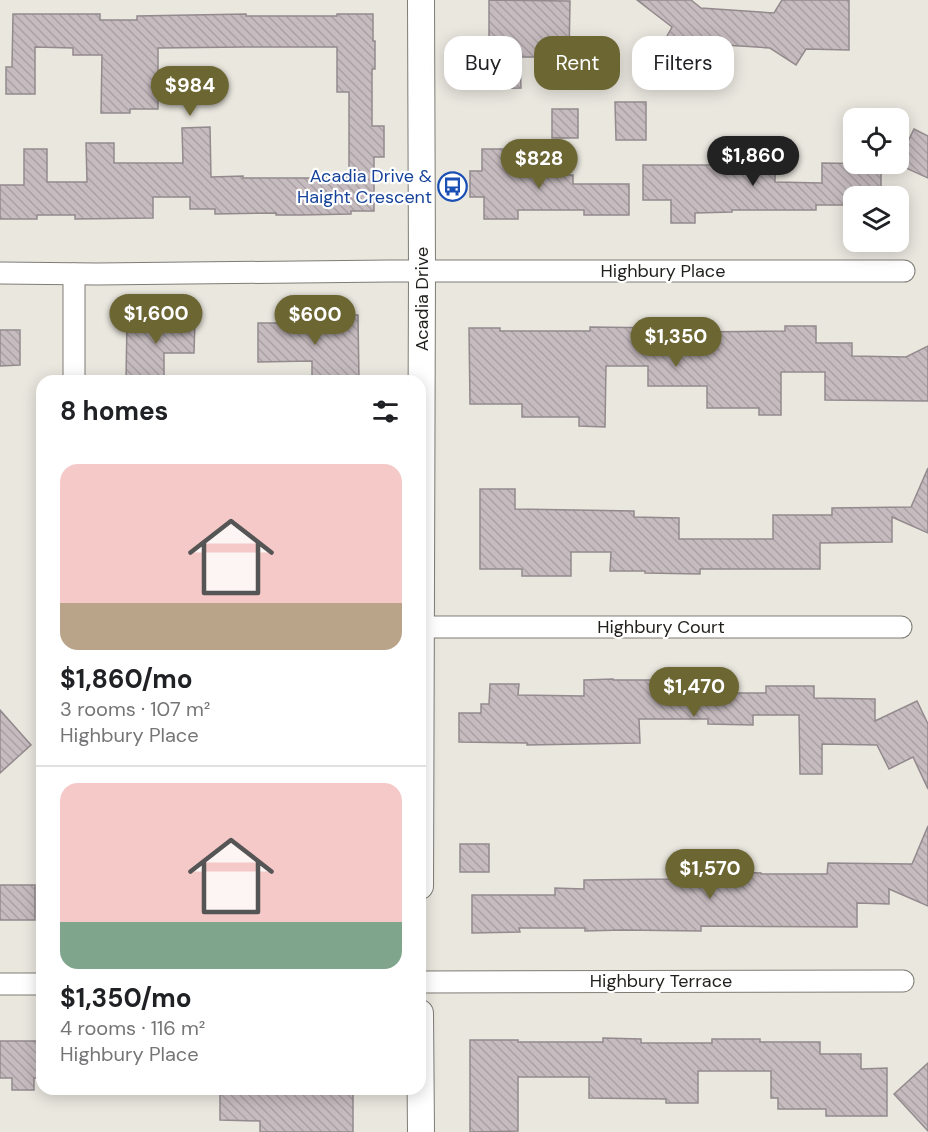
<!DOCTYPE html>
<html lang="en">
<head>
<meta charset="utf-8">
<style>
	:root { --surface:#fff; --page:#f6f6f6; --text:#202124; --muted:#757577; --line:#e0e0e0; --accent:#6c6633 }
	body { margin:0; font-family:"DM Sans",sans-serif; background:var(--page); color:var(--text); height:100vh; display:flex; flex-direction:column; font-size:22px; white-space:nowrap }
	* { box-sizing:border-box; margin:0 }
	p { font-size:20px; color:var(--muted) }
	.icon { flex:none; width:33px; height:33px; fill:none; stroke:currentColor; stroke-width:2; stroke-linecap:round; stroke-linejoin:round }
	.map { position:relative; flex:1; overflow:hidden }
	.sheet { position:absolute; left:36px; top:375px; width:390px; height:720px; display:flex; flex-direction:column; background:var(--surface); border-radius:18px; box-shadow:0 3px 15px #0003 }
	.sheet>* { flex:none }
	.top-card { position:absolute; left:444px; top:36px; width:393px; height:54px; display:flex; gap:12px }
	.tools { position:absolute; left:843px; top:108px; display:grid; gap:12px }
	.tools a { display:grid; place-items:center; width:66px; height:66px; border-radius:12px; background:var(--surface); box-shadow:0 3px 15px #0003; font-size:30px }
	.price { position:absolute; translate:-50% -51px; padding:0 14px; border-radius:21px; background:var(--accent); color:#fff; font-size:20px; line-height:39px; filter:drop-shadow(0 2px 3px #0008) }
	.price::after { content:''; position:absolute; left:50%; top:36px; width:18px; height:14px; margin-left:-9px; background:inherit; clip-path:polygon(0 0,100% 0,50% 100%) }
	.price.active { background:#222; color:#fff }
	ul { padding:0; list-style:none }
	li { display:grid; align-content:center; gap:12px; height:318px; padding:0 24px }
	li+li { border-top:2px solid var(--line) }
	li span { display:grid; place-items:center; height:186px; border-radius:18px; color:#555 }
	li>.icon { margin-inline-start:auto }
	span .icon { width:108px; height:108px; fill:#fffc; stroke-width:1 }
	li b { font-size:26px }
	h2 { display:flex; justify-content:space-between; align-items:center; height:72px; padding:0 24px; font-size:26px }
	.tag { padding:0 21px; border-radius:18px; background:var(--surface); box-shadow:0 3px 15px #0003; font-size:21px; line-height:54px }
	.tag.active { background:var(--accent); color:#fff }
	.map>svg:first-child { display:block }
	.building { fill:url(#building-back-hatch); stroke:#938a8d; stroke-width:1.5 }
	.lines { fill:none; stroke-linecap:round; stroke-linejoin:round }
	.minor-casing { stroke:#7f7c75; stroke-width:23 }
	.tertiary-casing { stroke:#7f7c75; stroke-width:28 }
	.minor { stroke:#fff; stroke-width:21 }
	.tertiary { stroke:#fff; stroke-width:26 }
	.labels { text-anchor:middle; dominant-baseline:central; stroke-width:4.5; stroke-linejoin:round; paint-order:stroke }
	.transit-label { font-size:18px; fill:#164399; stroke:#fff; text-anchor:end }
	.street-label { font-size:18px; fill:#211f1c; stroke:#fff }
</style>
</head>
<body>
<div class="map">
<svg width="928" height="1132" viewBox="0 0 928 1132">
	<defs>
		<pattern id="building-back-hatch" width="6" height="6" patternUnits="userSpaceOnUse" patternTransform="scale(1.5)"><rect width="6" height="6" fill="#c6bcbf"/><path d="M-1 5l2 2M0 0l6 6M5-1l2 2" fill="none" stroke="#aaa1a4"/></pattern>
	</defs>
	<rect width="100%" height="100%" fill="#eae7df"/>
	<!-- building -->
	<g class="building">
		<path d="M 489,0 L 570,1 L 569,57 L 520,57 L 521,88 L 486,89 L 485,44 L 489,44 Z"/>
		<path d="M 637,0 L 691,0 L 701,8 L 774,13 L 782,0 L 849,0 L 849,50 L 806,49 L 796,65 L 770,48 L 693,43 L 672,79 L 650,67 L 672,27 Z"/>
		<path d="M 13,14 L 100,14 L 100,20 L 137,20 L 137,16 L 246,14 L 246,16 L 337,16 L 337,14 L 373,14 L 373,41 L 375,41 L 375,69 L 372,69 L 372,126 L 384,126 L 384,157 L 374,157 L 374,211 L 351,211 L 351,214 L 300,215 L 276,215 L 276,213 L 215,214 L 215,209 L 190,209 L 190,197 L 153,197 L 153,218 L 75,219 L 75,215 L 37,215 L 37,219 L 0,219 L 0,185 L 24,185 L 24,149 L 47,149 L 47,182 L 87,182 L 86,143 L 114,143 L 114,163 L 183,163 L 182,128 L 210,127 L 211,177 L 243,176 L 243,178 L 323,178 L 323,177 L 349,177 L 349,92 L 337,92 L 337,47 L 245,47 L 158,48 L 158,109 L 130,109 L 130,113 L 101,113 L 102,55 L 73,55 L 73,48 L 35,47 L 35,94 L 6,94 L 6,67 L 12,67 Z"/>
		<path d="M 615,102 L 646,102 L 646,140 L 616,140 Z"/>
		<rect x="552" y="109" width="26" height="29"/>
		<path d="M 914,129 L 928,136 L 928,178 L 897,164 Z"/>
		<path d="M 482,149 L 518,149 L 518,175 L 573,175 L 573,184 L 629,184 L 629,215 L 584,215 L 584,210 L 518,210 L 518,219 L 484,219 L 484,197 L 470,197 L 470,171 L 482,171 Z"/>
		<path d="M 711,157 L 775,157 L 775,182 L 822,183 L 822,163 L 881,164 L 881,196 L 848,197 L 848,205 L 816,205 L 816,210 L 732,210 L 732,212 L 695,213 L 695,223 L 671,223 L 671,200 L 643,200 L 643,165 L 711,165 Z"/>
		<path d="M 154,315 L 179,315 L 179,320 L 195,320 L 194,353 L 164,353 L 164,381 L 126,381 L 127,319 L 154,319 Z"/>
		<path d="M 323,315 L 358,315 L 359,381 L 312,381 L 312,361 L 258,362 L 258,323 L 323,323 Z"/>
		<path d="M 667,324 L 699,324 L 699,332 L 785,331 L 785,326 L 816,326 L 816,343 L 852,343 L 852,356 L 906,357 L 928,346 L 928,401 L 825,400 L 825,372 L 781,372 L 781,415 L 759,415 L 759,408 L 707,408 L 707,386 L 648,386 L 648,366 L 606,366 L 605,427 L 579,426 L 579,417 L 522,417 L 522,404 L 470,404 L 469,328 L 500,328 L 500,331 L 590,331 L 590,327 L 667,328 Z"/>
		<path d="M 0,330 L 20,330 L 20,365 L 0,366 Z"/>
		<path d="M 928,468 L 928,533 L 892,517 L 892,542 L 820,543 L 820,569 L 700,569 L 700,574 L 645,573 L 645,571 L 610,571 L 611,552 L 571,552 L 571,576 L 522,576 L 522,569 L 480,569 L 480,489 L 515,489 L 515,509 L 634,511 L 634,517 L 679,518 L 679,539 L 773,539 L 773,515 L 832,515 L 832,508 L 911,507 Z"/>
		<path d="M 613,679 L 613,680 L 672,680 L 672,686 L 695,686 L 695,693 L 766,693 L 766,686 L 814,686 L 814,698 L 875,699 L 875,721 L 917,701 L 928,724 L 928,789 L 913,757 L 889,769 L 877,745 L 822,744 L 822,774 L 800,774 L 799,715 L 753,715 L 753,725 L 708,724 L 708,719 L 639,719 L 640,743 L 527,745 L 527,743 L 459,742 L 459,713 L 481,713 L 481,704 L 489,704 L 490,684 L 519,684 L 518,695 L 584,696 L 584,680 Z"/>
		<path d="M 0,710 L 31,745 L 0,773 Z"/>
		<path d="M 928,826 L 928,906 L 889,889 L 889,904 L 857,903 L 857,927 L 701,926 L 701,931 L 622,930 L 585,931 L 585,928 L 519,928 L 520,932 L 472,933 L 472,895 L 555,895 L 555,888 L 584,889 L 584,880 L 670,879 L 670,870 L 761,873 L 761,874 L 827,874 L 828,863 L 912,864 Z"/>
		<rect x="460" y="844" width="29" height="28"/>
		<rect x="0" y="885" width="35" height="35"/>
		<path d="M 603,1038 L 641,1039 L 641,1043 L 712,1043 L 712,1039 L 760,1039 L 760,1042 L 820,1042 L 820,1054 L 861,1054 L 861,1069 L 887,1068 L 887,1116 L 826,1116 L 826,1109 L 778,1109 L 778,1098 L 771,1098 L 771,1071 L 698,1071 L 698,1103 L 666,1103 L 666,1099 L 589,1098 L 589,1077 L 518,1077 L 518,1131 L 470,1132 L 470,1040 L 518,1040 L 518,1042 L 603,1042 Z"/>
		<path d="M 0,1041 L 38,1041 L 38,1078 L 34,1078 L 34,1090 L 12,1090 L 12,1078 L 0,1078 Z"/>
		<path d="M 928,1063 L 928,1131 L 894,1094 Z"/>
		<path d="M 220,1089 L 353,1089 L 353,1132 L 260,1132 L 260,1121 L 220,1120 Z"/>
	</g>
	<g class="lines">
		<defs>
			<g id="minor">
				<path d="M 0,273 L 97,274 L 389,271 L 904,271"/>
				<path d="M 74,274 L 74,381"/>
				<path d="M 421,627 L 901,627"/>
				<path d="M 420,982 L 903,981"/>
				<path d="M 0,984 L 42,984"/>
			</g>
			<g id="tertiary">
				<path d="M 420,886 L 422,271 L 421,0"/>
				<path d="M 420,1013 L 421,1132"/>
			</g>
		</defs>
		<!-- minor casing -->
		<use href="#minor" class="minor-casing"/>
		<!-- tertiary casing -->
		<use href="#tertiary" class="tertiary-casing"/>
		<!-- minor -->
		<use href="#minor" class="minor"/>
		<!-- tertiary -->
		<use href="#tertiary" class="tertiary"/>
	</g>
	<!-- icons -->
	<defs>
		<symbol id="bus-ring" viewBox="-11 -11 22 22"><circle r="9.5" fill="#fff" stroke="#1a4fb4" stroke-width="1.5"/><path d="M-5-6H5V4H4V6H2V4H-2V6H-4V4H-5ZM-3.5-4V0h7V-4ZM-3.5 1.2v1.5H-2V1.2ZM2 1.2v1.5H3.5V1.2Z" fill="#1a4fb4"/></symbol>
	</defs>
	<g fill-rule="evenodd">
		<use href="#bus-ring" x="436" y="170" width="33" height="33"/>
	</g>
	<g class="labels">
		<!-- transit labels -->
		<g class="transit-label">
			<text x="432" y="176">Acadia Drive &amp;<tspan x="432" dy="21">Haight Crescent</tspan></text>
		</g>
		<!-- street labels -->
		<g class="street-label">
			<text x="663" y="271">Highbury Place</text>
			<text transform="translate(422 299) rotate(-90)">Acadia Drive</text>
			<text x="661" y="627">Highbury Court</text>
			<text x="661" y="981">Highbury Terrace</text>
		</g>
	</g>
</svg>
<div class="tools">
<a><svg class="icon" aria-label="locate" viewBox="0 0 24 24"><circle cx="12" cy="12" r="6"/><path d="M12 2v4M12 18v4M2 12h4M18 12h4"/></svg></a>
<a><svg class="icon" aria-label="layers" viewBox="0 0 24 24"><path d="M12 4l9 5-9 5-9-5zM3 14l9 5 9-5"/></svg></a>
</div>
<b class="price" style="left:190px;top:117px">$984</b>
<b class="price active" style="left:753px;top:187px">$1,860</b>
<b class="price" style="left:539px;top:190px">$828</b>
<b class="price" style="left:156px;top:345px">$1,600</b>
<b class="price" style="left:315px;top:346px">$600</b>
<b class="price" style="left:676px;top:368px">$1,350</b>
<b class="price" style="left:694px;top:718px">$1,470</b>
<b class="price" style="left:710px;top:900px">$1,570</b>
<div class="top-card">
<a class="tag">Buy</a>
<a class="tag active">Rent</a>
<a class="tag">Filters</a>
</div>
<section class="sheet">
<h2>8 homes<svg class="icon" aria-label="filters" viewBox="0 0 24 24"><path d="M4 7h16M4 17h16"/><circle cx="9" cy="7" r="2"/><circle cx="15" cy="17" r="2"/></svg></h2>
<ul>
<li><span style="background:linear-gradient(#f6c9c9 75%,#b9a48a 0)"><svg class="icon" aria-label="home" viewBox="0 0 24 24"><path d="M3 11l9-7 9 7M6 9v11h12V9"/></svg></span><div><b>$1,860/mo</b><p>3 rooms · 107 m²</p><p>Highbury Place</p></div></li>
<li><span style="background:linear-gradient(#f6c9c9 75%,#7fa58c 0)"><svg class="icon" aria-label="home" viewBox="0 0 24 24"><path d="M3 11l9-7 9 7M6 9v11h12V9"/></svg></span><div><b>$1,350/mo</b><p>4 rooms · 116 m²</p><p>Highbury Place</p></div></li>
</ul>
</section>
</div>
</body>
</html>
